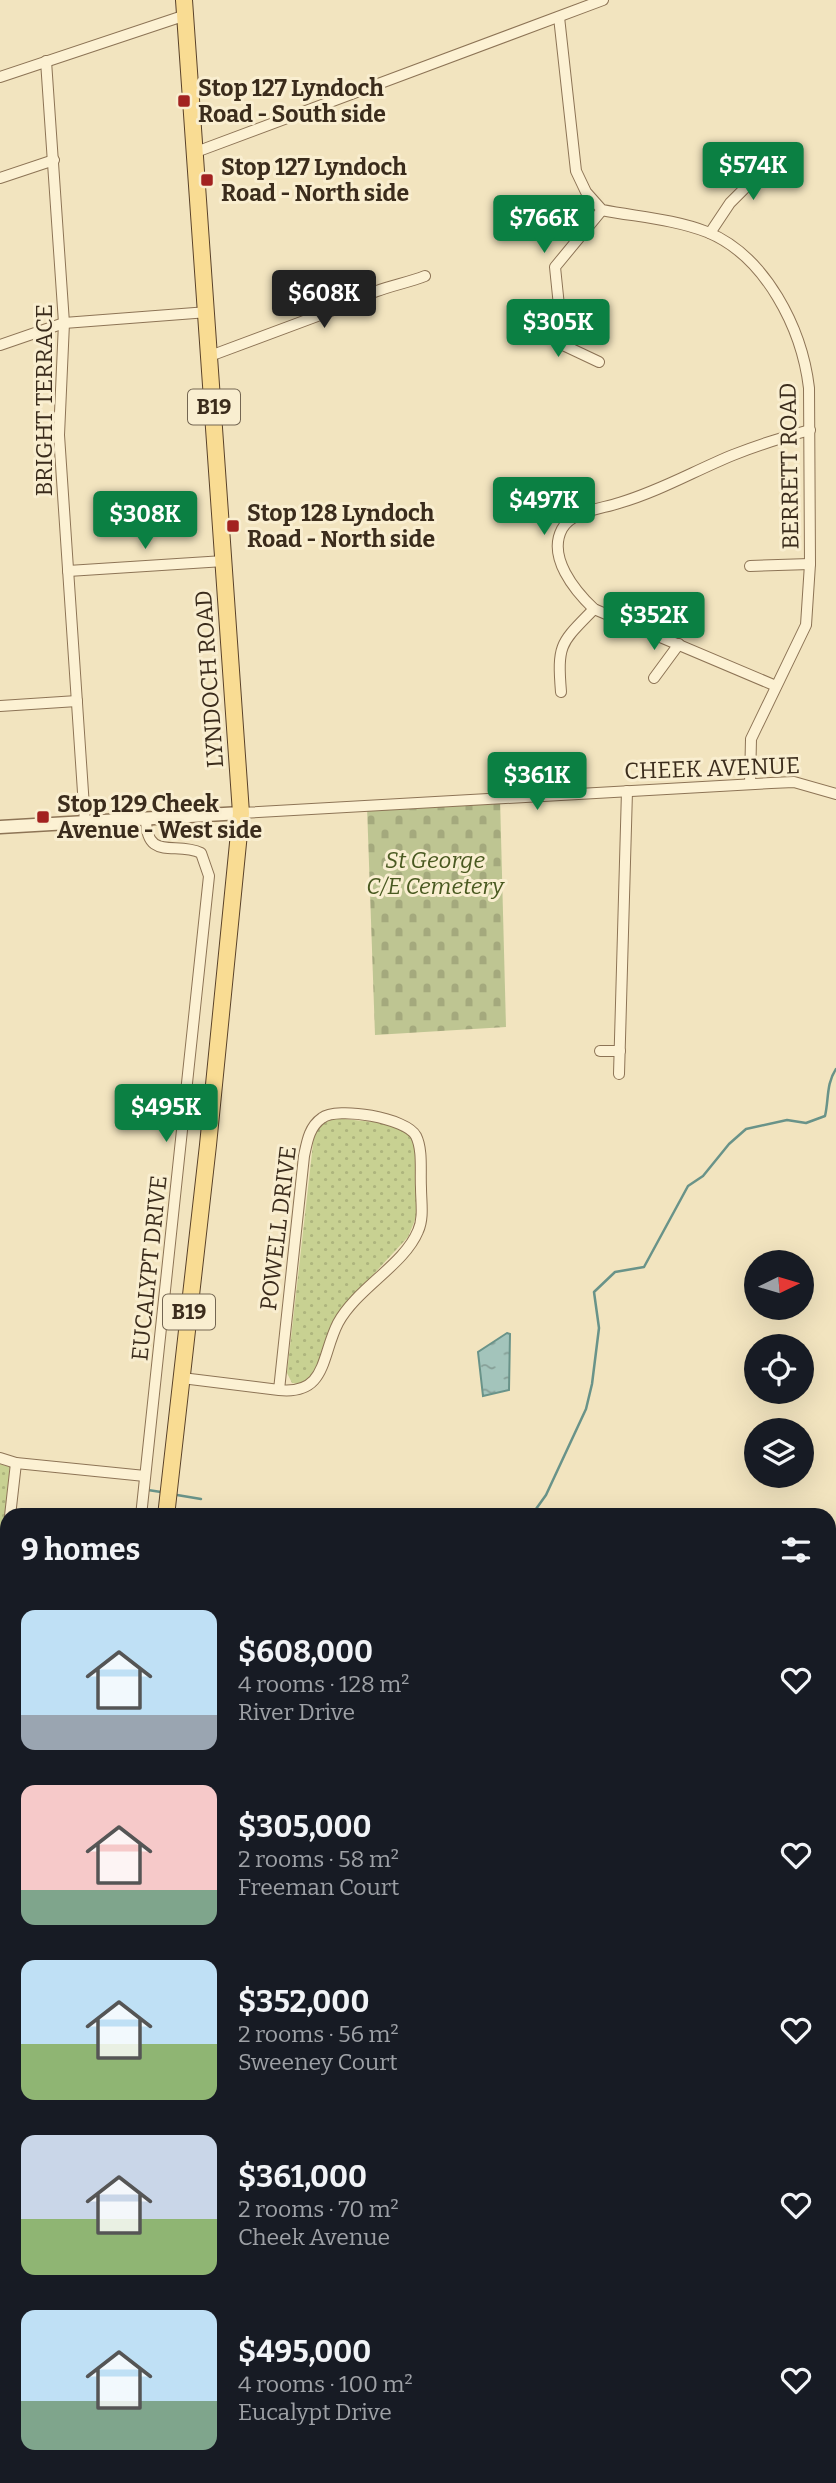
<!DOCTYPE html>
<html lang="en">
<head>
<meta charset="utf-8">
<style>
	:root { --surface:#171b24; --page:#242831; --text:#f1f3f6; --muted:#9ea1a6; --accent:#0b8043 }
	body { margin:0; font-family:Bitter,serif; background:var(--page); color:var(--text); height:100vh; display:flex; flex-direction:column; font-size:26px; white-space:nowrap }
	* { box-sizing:border-box; margin:0 }
	p { font-size:23px; color:var(--muted) }
	.icon { flex:none; width:38px; height:38px; fill:none; stroke:currentColor; stroke-width:2; stroke-linecap:round; stroke-linejoin:round }
	.map { position:relative; flex:1; overflow:hidden }
	.panel { position:absolute; left:0px; top:1508px; width:836px; height:975px; display:flex; flex-direction:column; background:var(--surface); border-radius:21px 21px 0 0; box-shadow:0 7px 28px #0002 }
	.panel>* { flex:none }
	.needle { width:46px; rotate:85deg }
	.buttons { position:absolute; left:744px; top:1250px; display:grid; gap:14px }
	.buttons a { display:grid; place-items:center; width:70px; height:70px; border-radius:50%; background:var(--surface); box-shadow:0 7px 28px #0002; font-size:35px }
	.price { position:absolute; translate:-50% -60px; padding:0 16px; border-radius:7px; background:var(--accent); color:#fff; font-size:23px; line-height:46px; filter:drop-shadow(0 2px 4px #0008) }
	.price::after { content:''; position:absolute; left:50%; top:42px; width:21px; height:16px; margin-left:-10px; background:inherit; clip-path:polygon(0 0,100% 0,50% 100%) }
	.price.selected { background:#222; color:#fff }
	ul { padding:0; list-style:none }
	li { display:flex; align-items:center; gap:21px; height:175px; padding:0 21px }
	li span { display:grid; place-items:center; flex:none; width:196px; height:140px; border-radius:14px; color:#555 }
	li>.icon { margin-inline-start:auto }
	span .icon { width:84px; height:84px; fill:#fffc; stroke-width:1 }
	li b { font-size:30px }
	h2 { display:flex; justify-content:space-between; align-items:center; height:84px; padding:0 21px; font-size:30px }
	.map>svg:first-child { display:block }
	.cemetery { fill:url(#cemetery-stones) }
	.park { fill:url(#park-dots) }
	.water { fill:url(#water-ripples); stroke:#699389; stroke-width:2 }
	.lines { fill:none; stroke-linecap:round; stroke-linejoin:round }
	.stream { stroke:#699389; stroke-width:2.5 }
	.minor-casing { stroke:#8d7456; stroke-width:12 }
	.tertiary-casing { stroke:#8d7456; stroke-width:15 }
	.primary-casing { stroke:#5a422a; stroke-width:18 }
	.minor { stroke:#fcf1d3; stroke-width:10 }
	.tertiary { stroke:#fcf1d3; stroke-width:12 }
	.primary { stroke:#f9dc93; stroke-width:16 }
	.poi-dot { fill:#a22220; stroke:#f9eed0; stroke-width:2.5 }
	.labels { text-anchor:middle; dominant-baseline:central; stroke-width:6; stroke-linejoin:round; paint-order:stroke }
	.shield { fill:#f9eed0; stroke:#746652; stroke-width:2 }
	.shield-label { font-size:21px; font-weight:bold; fill:#3b2c1c }
	.poi-label { font-size:23px; font-weight:bold; fill:#3b2c1c; stroke:#f9eed0; text-anchor:start }
	.street-label { font-size:23px; fill:#3b2c1c; stroke:#f9eed0 }
	.park-label { font-size:23px; font-style:italic; fill:#495920; stroke:#f9eed0 }
</style>
</head>
<body>
<div class="map">
<svg width="836" height="2483" viewBox="0 0 836 2483">
	<defs>
		<pattern id="cemetery-stones" width="16" height="16" patternUnits="userSpaceOnUse" patternTransform="scale(1.75)"><rect width="16" height="16" fill="#bec592"/><path d="M2 7V4a2 2 0 0 1 4 0v3zM10 15v-3a2 2 0 0 1 4 0v3z" fill="#a4a97d"/></pattern>
		<pattern id="park-dots" width="8" height="8" patternUnits="userSpaceOnUse" patternTransform="scale(1.75)"><rect width="8" height="8" fill="#c8d192"/><path d="M2 2h.1M6 6h.1" fill="none" stroke="#adb47d" stroke-width="1.8" stroke-linecap="round"/></pattern>
		<pattern id="water-ripples" width="26" height="14" patternUnits="userSpaceOnUse" patternTransform="scale(1.75)"><rect width="26" height="14" fill="#a3c4bb"/><path d="M2 4q2-2 4 0t4 0M15 11q2-2 4 0t4 0" fill="none" stroke="#869f97"/></pattern>
	</defs>
	<rect width="100%" height="100%" fill="#f2e4bf"/>
	<!-- cemetery -->
	<path class="cemetery" d="M 500,798 L 506,1027 L 375,1035 L 367,806 Z"/>
	<!-- park -->
	<g class="park">
		<path d="M 334,1118 L 393,1124 L 411,1137 L 415,1148 L 417,1215 L 408,1237 L 343,1307 L 311,1378 L 300,1384 L 292,1383 L 287,1373 L 314,1135 L 320,1125 Z"/>
		<path d="M 0,1464 L 10,1467 L 0,1554 Z"/>
	</g>
	<!-- water -->
	<path class="water" d="M 507,1333 L 510,1334 L 509,1390 L 483,1396 L 478,1352 Z"/>
	<g class="lines">
		<!-- stream -->
		<g class="stream">
			<path d="M 148,1490 L 161,1492"/>
			<path d="M 177,1495 L 201,1499"/>
			<path d="M 531,1516 L 546,1495 L 586,1409 L 592,1384 L 599,1328 L 594,1292 L 615,1272 L 644,1267 L 688,1186 L 703,1176 L 729,1144 L 746,1129 L 787,1120 L 806,1123 L 825,1116 C 829,1099 826,1084 836,1069"/>
			<path d="M 231,2483 L 236,2476"/>
		</g>
		<defs>
			<g id="minor">
				<path d="M 559,17 L 576,171 L 586,192 L 602,210 C 638,217 673,219 707,232 C 766,256 802,329 809,388 L 810,564 L 806,625 L 751,739 L 750,784"/>
				<path d="M 46,61 L 64,323 L 59,435 L 85,822"/>
				<path d="M 0,77 L 186,15"/>
				<path d="M 196,152 L 603,0"/>
				<path d="M 0,178 L 54,160"/>
				<path d="M 710,233 L 730,203 L 778,155"/>
				<path d="M 0,345 L 64,323 L 208,312"/>
				<path d="M 210,356 L 355,302 C 375,288 402,285 425,276"/>
				<path d="M 599,362 L 563,345 L 555,267 L 602,210"/>
				<path d="M 750,566 L 810,564"/>
				<path d="M 68,571 L 224,561"/>
				<path d="M 654,678 L 679,644"/>
				<path d="M 776,686 L 594,609 C 575,591 547,557 562,529 C 572,511 601,509 619,503 C 660,491 694,471 733,455 C 758,445 784,437 810,430"/>
				<path d="M 561,692 C 557,643 561,643 594,609"/>
				<path d="M 0,706 L 77,701"/>
				<path d="M 241,813 L 771,783 L 794,782 L 836,794"/>
				<path d="M 600,1051 L 620,1051"/>
				<path d="M 619,1074 L 627,791"/>
				<path d="M 182,1378 L 279,1390 C 327,1395 321,1356 338,1323 C 357,1288 404,1265 418,1231 C 424,1218 421,1202 421,1188 C 420,1172 423,1150 416,1136 C 407,1118 337,1106 322,1118 C 309,1127 307,1142 304,1156 L 279,1390"/>
				<path d="M 0,1458 L 16,1463 L 145,1476"/>
				<path d="M 10,1516 L 16,1463"/>
				<path d="M 141,1516 L 209,876 L 201,853 C 175,841 146,862 146,818"/>
				<path d="M 0,1606 L 7,1545"/>
				<path d="M 0,1668 L 7,1691"/>
				<path d="M 0,1731 L 7,1710"/>
				<path d="M 0,1968 L 7,1969"/>
				<path d="M 830,2338 L 836,2337"/>
			</g>
			<g id="tertiary">
				<path d="M 0,827 L 241,813"/>
				<path d="M 0,2386 L 7,2386"/>
			</g>
			<g id="primary">
				<path d="M 166,1516 L 208,1145 L 241,813 L 184,0"/>
				<path d="M 100,2483 L 103,2476"/>
			</g>
		</defs>
		<!-- minor casing -->
		<use href="#minor" class="minor-casing"/>
		<!-- tertiary casing -->
		<use href="#tertiary" class="tertiary-casing"/>
		<!-- primary casing -->
		<use href="#primary" class="primary-casing"/>
		<!-- minor -->
		<use href="#minor" class="minor"/>
		<!-- tertiary -->
		<use href="#tertiary" class="tertiary"/>
		<!-- primary -->
		<use href="#primary" class="primary"/>
	</g>
	<!-- markers -->
	<g class="poi-dot">
		<rect x="177" y="94" width="14" height="14" rx="3.5"/>
		<rect x="200" y="173" width="14" height="14" rx="3.5"/>
		<rect x="226" y="519" width="14" height="14" rx="3.5"/>
		<rect x="36" y="810" width="14" height="14" rx="3.5"/>
	</g>
	<g class="labels">
		<!-- shield labels -->
		<g class="shield">
			<rect x="188" y="389.5" width="52" height="35" rx="5"/>
			<rect x="163" y="1294.5" width="52" height="35" rx="5"/>
		</g>
		<g class="shield-label">
			<text x="214" y="407">B19</text>
			<text x="189" y="1312">B19</text>
		</g>
		<!-- poi labels -->
		<g class="poi-label">
			<text x="198" y="88">Stop 127 Lyndoch<tspan x="198" dy="26">Road - South side</tspan></text>
			<text x="221" y="167">Stop 127 Lyndoch<tspan x="221" dy="26">Road - North side</tspan></text>
			<text x="247" y="513">Stop 128 Lyndoch<tspan x="247" dy="26">Road - North side</tspan></text>
			<text x="57" y="804">Stop 129 Cheek<tspan x="57" dy="26">Avenue - West side</tspan></text>
		</g>
		<!-- street labels -->
		<g class="street-label">
			<text transform="translate(44 400) rotate(-90)">BRIGHT TERRACE</text>
			<text transform="translate(789 466) rotate(-91)">BERRETT ROAD</text>
			<text transform="translate(209 679) rotate(-94)">LYNDOCH ROAD</text>
			<text transform="translate(712 768) rotate(-2)">CHEEK AVENUE</text>
			<text transform="translate(278 1228) rotate(-83)">POWELL DRIVE</text>
			<text transform="translate(149 1268) rotate(-84)">EUCALYPT DRIVE</text>
		</g>
		<!-- park labels -->
		<g class="park-label">
			<text x="435" y="860">St George<tspan x="435" dy="26">C/E Cemetery</tspan></text>
		</g>
	</g>
</svg>
<div class="buttons">
<a><svg class="needle" viewBox="-14 -14 28 28"><path d="M0-13l5 13h-10z" fill="#e53935"/><path d="M0 13l5-13h-10z" fill="#9ea1a6"/></svg></a>
<a><svg class="icon" aria-label="locate" viewBox="0 0 24 24"><circle cx="12" cy="12" r="6"/><path d="M12 2v4M12 18v4M2 12h4M18 12h4"/></svg></a>
<a><svg class="icon" aria-label="layers" viewBox="0 0 24 24"><path d="M12 4l9 5-9 5-9-5zM3 14l9 5 9-5"/></svg></a>
</div>
<b class="price" style="left:753px;top:202px">$574K</b>
<b class="price" style="left:544px;top:255px">$766K</b>
<b class="price selected" style="left:324px;top:330px">$608K</b>
<b class="price" style="left:558px;top:359px">$305K</b>
<b class="price" style="left:544px;top:537px">$497K</b>
<b class="price" style="left:145px;top:551px">$308K</b>
<b class="price" style="left:654px;top:652px">$352K</b>
<b class="price" style="left:537px;top:812px">$361K</b>
<b class="price" style="left:166px;top:1144px">$495K</b>
<section class="panel">
<h2>9 homes<svg class="icon" aria-label="filters" viewBox="0 0 24 24"><path d="M4 7h16M4 17h16"/><circle cx="9" cy="7" r="2"/><circle cx="15" cy="17" r="2"/></svg></h2>
<ul>
<li><span style="background:linear-gradient(#bfe0f5 75%,#9aa5b1 0)"><svg class="icon" aria-label="home" viewBox="0 0 24 24"><path d="M3 11l9-7 9 7M6 9v11h12V9"/></svg></span><div><b>$608,000</b><p>4 rooms · 128 m²</p><p>River Drive</p></div><svg class="icon" aria-label="heart" viewBox="0 0 24 24"><path d="M12 20l-8-8c-3-5 5-10 8-4 3-6 11-1 8 4z"/></svg></li>
<li><span style="background:linear-gradient(#f6c9c9 75%,#7fa58c 0)"><svg class="icon" aria-label="home" viewBox="0 0 24 24"><path d="M3 11l9-7 9 7M6 9v11h12V9"/></svg></span><div><b>$305,000</b><p>2 rooms · 58 m²</p><p>Freeman Court</p></div><svg class="icon" aria-label="heart" viewBox="0 0 24 24"><path d="M12 20l-8-8c-3-5 5-10 8-4 3-6 11-1 8 4z"/></svg></li>
<li><span style="background:linear-gradient(#bfe0f5 60%,#8fb573 0)"><svg class="icon" aria-label="home" viewBox="0 0 24 24"><path d="M3 11l9-7 9 7M6 9v11h12V9"/></svg></span><div><b>$352,000</b><p>2 rooms · 56 m²</p><p>Sweeney Court</p></div><svg class="icon" aria-label="heart" viewBox="0 0 24 24"><path d="M12 20l-8-8c-3-5 5-10 8-4 3-6 11-1 8 4z"/></svg></li>
<li><span style="background:linear-gradient(#c9d6e8 60%,#8fb573 0)"><svg class="icon" aria-label="home" viewBox="0 0 24 24"><path d="M3 11l9-7 9 7M6 9v11h12V9"/></svg></span><div><b>$361,000</b><p>2 rooms · 70 m²</p><p>Cheek Avenue</p></div><svg class="icon" aria-label="heart" viewBox="0 0 24 24"><path d="M12 20l-8-8c-3-5 5-10 8-4 3-6 11-1 8 4z"/></svg></li>
<li><span style="background:linear-gradient(#bfe0f5 65%,#7fa58c 0)"><svg class="icon" aria-label="home" viewBox="0 0 24 24"><path d="M3 11l9-7 9 7M6 9v11h12V9"/></svg></span><div><b>$495,000</b><p>4 rooms · 100 m²</p><p>Eucalypt Drive</p></div><svg class="icon" aria-label="heart" viewBox="0 0 24 24"><path d="M12 20l-8-8c-3-5 5-10 8-4 3-6 11-1 8 4z"/></svg></li>
</ul>
</section>
</div>
</body>
</html>
